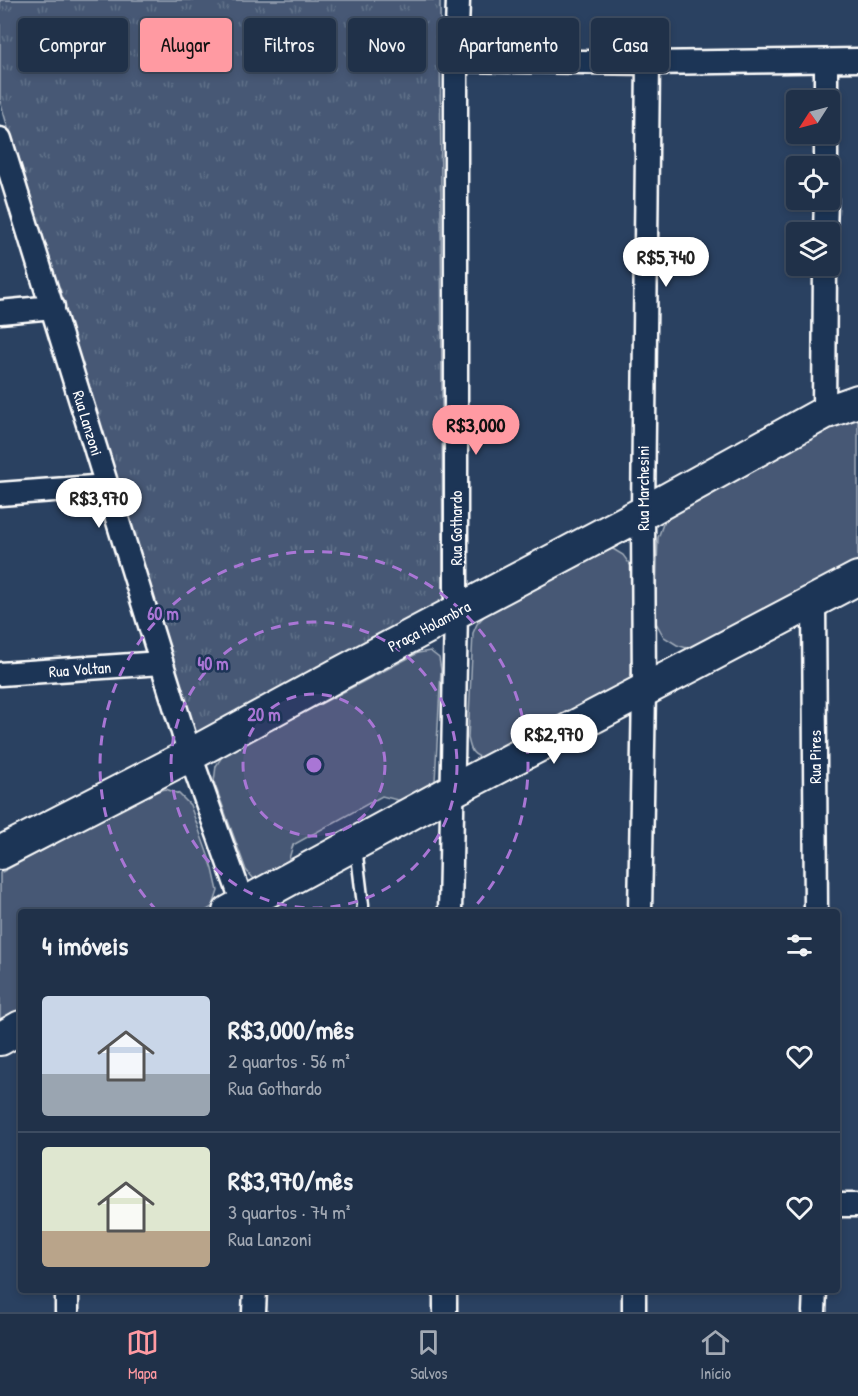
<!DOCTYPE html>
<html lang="pt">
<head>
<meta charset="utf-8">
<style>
	:root { --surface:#203149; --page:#2d3d53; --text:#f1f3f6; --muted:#a2a9b4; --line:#3d4c61; --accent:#ff9aa2 }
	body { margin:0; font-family:"Patrick Hand",sans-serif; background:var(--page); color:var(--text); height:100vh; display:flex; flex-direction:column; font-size:22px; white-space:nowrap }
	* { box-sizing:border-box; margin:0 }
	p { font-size:20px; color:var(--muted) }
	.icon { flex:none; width:33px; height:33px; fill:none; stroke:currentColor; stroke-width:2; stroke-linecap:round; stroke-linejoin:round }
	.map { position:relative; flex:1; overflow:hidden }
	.details { position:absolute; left:18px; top:909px; width:822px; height:384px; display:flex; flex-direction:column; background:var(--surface); border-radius:6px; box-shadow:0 3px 9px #0003,0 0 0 2px var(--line) }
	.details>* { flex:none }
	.banner { position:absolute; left:18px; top:18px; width:822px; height:54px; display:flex; gap:12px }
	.needle { width:39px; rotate:234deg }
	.buttons { position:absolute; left:786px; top:90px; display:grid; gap:12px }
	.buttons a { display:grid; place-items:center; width:54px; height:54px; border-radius:6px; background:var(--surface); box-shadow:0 3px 9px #0003,0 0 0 2px var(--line); font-size:30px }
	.price { position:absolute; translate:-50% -51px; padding:0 14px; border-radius:21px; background:#fff; color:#222; font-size:20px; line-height:39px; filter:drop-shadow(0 2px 3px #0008) }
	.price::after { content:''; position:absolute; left:50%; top:36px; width:18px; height:14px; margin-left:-9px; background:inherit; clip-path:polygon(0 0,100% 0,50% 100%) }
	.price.current { background:var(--accent); color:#111 }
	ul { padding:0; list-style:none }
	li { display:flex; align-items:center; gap:18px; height:150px; padding:0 24px }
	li+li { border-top:2px solid var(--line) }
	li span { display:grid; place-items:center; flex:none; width:168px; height:120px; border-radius:6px; color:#555 }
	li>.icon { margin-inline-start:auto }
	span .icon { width:72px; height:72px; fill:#fffc; stroke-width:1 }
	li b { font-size:26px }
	h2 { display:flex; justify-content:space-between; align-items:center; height:72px; padding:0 24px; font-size:26px }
	.tag { padding:0 21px; border-radius:6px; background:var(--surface); box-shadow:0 3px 9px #0003,0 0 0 2px var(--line); font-size:21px; line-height:54px }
	.tag.current { background:var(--accent); color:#111 }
	.dock { display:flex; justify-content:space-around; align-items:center; height:84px; border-top:2px solid var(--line); background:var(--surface); font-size:16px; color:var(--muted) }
	.dock a { display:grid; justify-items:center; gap:3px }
	.dock .current { color:var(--accent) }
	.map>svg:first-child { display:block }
	.green { fill:#465975; stroke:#a2acba; stroke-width:1.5 }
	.park { fill:url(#park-tufts); stroke:#a2acba; stroke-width:1.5 }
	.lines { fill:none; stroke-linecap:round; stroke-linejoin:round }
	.lane-casing { stroke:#fff; stroke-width:15 }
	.street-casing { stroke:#fff; stroke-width:27 }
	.secondary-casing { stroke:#fff; stroke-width:36 }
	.lane { stroke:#1d3557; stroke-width:10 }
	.street { stroke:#1d3557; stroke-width:22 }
	.secondary { stroke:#1d3557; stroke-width:32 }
	.ring { fill:none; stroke:#a976d5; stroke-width:3; stroke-dasharray:10 8 }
	.labels { text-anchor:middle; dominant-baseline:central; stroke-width:5; stroke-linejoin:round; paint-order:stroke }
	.street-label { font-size:16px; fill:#fff; stroke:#1d3557 }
	.centre { fill:#a976d5; stroke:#1d3557; stroke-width:3 }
	.ring-label { font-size:18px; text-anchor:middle; font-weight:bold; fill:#a976d5; stroke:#1d3557; stroke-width:5; stroke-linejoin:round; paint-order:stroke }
</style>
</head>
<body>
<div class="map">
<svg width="858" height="1312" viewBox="0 0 858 1312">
	<defs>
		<pattern id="park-tufts" width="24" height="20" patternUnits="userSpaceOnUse" patternTransform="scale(1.5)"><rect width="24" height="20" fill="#465975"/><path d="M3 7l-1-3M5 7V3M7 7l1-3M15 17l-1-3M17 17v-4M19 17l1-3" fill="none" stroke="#62728a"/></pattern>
	</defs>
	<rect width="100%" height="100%" fill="#2a4161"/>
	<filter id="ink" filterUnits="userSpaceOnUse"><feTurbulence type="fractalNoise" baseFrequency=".0167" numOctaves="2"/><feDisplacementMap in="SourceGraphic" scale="12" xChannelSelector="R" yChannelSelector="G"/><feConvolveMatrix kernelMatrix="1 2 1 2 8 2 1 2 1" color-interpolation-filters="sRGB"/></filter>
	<g filter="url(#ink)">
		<!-- green -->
		<g class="green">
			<path d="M 858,418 L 858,563 L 693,650 L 677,645 L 664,637 L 655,621 L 658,538 L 663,524 L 673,513 L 822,431 Z"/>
			<path d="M 613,549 L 623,555 L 631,566 L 633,666 L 629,684 L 486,759 C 472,755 471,752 468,738 L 473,633 L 477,624 L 486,614 L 603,551 Z"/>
			<path d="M 430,651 L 439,658 L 441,670 L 435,781 L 430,791 L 409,803 L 382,796 L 293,845 L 286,869 L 266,880 L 254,879 L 246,870 L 214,782 L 216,766 L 223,755 L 418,653 Z"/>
			<path d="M 166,789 L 179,794 L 190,805 L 213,869 L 218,891 L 213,906 L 204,912 L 21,912 L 21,1012 L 0,1024 L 0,873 L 152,792 Z"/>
		</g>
		<!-- park -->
		<path class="park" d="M 0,0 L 440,0 L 443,600 L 194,735 L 59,301 L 0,101 Z"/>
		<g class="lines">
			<defs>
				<path id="lane" d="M 356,847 L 363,905 L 362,912"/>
				<g id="street">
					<path d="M 456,60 L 648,63 L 858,60"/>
					<path d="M 826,100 L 826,61"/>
					<path d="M 0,139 L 190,755 L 246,912"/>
					<path d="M 826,166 L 826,134"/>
					<path d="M 825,232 L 826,200"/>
					<path d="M 0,312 L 53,307"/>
					<path d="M 824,413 L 825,266"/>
					<path d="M 0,494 L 107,486"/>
					<path d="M 814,601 L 816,912"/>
					<path d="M 0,674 L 161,663"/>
					<path d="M 450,912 L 456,612 L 456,60 L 458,0"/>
					<path d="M 640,912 L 644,691 L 643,513 L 648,63"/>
					<path d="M 837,1205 L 858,1205"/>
					<path d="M 67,1312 L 67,1290"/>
					<path d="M 254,1312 L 255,1290"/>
					<path d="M 445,1312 L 445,1290"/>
					<path d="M 634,1312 L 634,1290"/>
					<path d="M 814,1312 L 815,1290"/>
				</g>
				<g id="secondary">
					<path d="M 0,853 L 190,755 L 337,675 L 643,513 L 824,413 L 858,401"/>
					<path d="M 229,912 L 452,791 L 858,578"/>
					<path d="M 0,1039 L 21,1027"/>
				</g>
			</defs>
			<!-- lane casing -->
			<use href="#lane" class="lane-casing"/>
			<!-- street casing -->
			<use href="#street" class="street-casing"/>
			<!-- secondary casing -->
			<use href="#secondary" class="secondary-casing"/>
			<!-- lane -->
			<use href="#lane" class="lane"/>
			<!-- street -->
			<use href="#street" class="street"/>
			<!-- secondary -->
			<use href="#secondary" class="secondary"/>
		</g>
	</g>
	<!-- distance rings -->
	<circle cx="314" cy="765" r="71" fill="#a976d5" fill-opacity=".12"/>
	<g class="ring">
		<circle cx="314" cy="765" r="71"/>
		<circle cx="314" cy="765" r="143"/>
		<path d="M157 911A214 214 0 1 1 471 911"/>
	</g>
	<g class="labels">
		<!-- street labels -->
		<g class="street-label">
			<text transform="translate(88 423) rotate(73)">Rua Lanzoni</text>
			<text transform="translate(643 488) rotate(-90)">Rua Marchesini</text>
			<text transform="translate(456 528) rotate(-90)">Rua Gothardo</text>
			<text transform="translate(429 626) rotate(-28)">Praça Holambra</text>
			<text transform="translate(80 669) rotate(-4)">Rua Voltan</text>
			<text transform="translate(815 757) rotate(-90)">Rua Pires</text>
		</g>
	</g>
	<circle cx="314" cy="765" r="9" class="centre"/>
	<g class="ring-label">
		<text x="163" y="620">60 m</text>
		<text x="213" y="670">40 m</text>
		<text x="264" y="721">20 m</text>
	</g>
</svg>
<div class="buttons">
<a><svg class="needle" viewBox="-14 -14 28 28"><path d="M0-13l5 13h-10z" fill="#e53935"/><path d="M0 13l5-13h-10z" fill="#a2a9b4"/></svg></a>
<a><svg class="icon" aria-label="locate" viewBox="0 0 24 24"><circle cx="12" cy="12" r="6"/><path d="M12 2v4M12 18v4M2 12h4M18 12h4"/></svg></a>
<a><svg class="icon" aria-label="layers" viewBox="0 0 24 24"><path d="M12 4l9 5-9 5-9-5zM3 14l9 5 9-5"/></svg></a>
</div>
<b class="price" style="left:666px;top:288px">R$5,740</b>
<b class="price current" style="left:476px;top:456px">R$3,000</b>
<b class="price" style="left:99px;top:529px">R$3,970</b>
<b class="price" style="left:554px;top:765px">R$2,970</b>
<div class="banner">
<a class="tag">Comprar</a>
<a class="tag current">Alugar</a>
<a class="tag">Filtros</a>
<a class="tag">Novo</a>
<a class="tag">Apartamento</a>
<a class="tag">Casa</a>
</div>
<section class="details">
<h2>4 imóveis<svg class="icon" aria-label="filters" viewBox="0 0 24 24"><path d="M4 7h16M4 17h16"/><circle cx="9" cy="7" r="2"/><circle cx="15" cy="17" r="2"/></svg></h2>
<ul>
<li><span style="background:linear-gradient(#c9d6e8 65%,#9aa5b1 0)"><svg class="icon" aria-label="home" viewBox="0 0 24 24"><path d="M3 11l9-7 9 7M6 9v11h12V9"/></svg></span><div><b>R$3,000/mês</b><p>2 quartos · 56 m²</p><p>Rua Gothardo</p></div><svg class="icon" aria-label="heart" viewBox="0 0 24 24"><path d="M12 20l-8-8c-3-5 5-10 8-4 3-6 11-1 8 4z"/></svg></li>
<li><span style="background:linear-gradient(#dfe7d0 70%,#b9a48a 0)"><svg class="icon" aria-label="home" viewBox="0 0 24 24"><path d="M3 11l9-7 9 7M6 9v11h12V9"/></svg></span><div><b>R$3,970/mês</b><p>3 quartos · 74 m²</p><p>Rua Lanzoni</p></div><svg class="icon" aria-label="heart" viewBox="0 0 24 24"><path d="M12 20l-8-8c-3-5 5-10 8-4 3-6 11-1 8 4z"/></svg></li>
</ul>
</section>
</div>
<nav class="dock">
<a class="current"><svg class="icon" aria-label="map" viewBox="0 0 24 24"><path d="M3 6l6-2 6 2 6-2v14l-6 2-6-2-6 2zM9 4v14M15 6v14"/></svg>Mapa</a>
<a><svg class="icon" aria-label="saved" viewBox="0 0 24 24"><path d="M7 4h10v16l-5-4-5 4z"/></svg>Salvos</a>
<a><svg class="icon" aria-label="home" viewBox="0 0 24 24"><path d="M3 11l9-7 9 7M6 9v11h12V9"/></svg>Início</a>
</nav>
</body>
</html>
